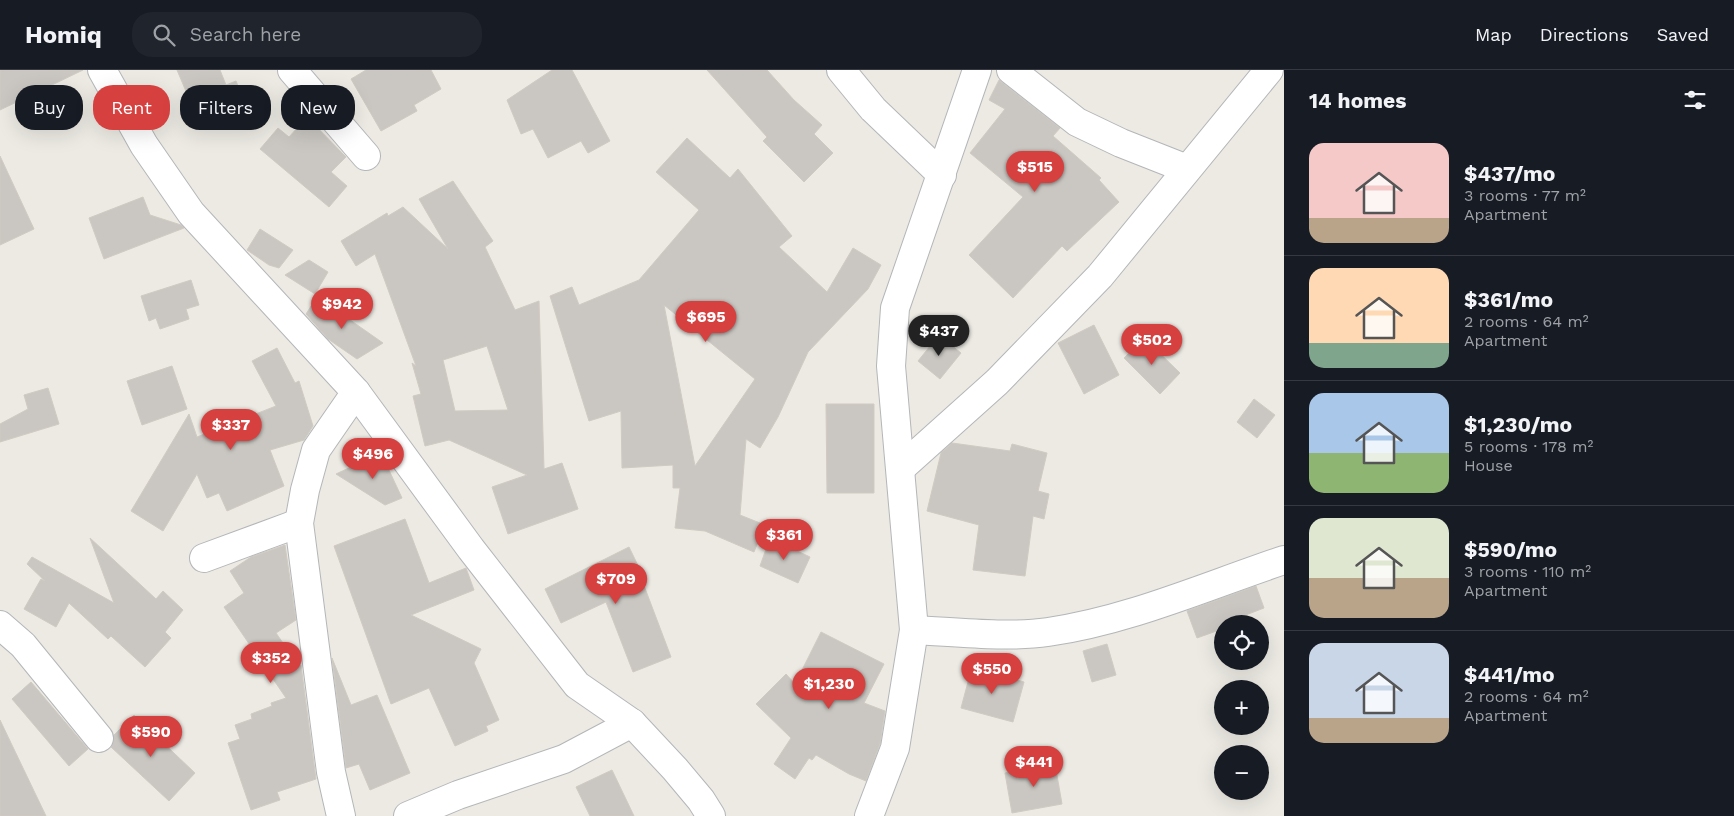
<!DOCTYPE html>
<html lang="en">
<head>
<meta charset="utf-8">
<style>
	:root { --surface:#171b24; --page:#20242c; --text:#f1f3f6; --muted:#9ea1a6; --line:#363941; --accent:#d64140 }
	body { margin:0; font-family:"Work Sans",sans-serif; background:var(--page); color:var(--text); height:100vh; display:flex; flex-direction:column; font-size:19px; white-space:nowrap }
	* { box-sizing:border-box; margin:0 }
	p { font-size:16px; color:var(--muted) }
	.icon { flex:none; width:28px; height:28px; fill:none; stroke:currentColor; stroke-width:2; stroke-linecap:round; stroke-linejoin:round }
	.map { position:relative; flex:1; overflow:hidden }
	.sheet { display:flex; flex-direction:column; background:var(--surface); width:450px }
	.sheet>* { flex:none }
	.banner { position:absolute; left:15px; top:15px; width:475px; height:45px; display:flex; gap:10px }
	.controls { position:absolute; left:1214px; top:545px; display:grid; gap:10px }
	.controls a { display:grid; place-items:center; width:55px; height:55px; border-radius:50%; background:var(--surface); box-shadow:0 5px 20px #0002; font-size:25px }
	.price { position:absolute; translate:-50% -42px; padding:0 11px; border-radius:18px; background:var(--accent); color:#fff; font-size:16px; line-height:32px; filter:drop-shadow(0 1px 2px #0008) }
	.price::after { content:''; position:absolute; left:50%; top:30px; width:15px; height:11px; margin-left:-8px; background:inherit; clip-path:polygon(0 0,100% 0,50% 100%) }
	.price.on { background:#222; color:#fff }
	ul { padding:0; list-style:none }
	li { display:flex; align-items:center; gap:15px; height:125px; padding:0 25px }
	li+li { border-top:1px solid var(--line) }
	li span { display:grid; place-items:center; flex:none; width:140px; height:100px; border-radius:15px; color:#555 }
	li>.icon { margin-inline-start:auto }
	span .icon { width:60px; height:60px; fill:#fffc; stroke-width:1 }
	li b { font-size:21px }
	h2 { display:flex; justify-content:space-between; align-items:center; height:60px; padding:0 25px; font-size:21px }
	.pill { padding:0 18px; border-radius:20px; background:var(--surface); box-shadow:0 5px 20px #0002; font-size:18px; line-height:45px }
	.pill.on { background:var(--accent); color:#fff }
	header { display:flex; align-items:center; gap:30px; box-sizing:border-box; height:70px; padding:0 25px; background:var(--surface); border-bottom:1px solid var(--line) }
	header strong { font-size:24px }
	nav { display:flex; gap:28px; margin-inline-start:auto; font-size:18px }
	.search { width:350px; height:45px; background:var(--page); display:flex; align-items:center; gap:12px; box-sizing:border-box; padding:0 18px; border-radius:20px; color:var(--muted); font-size:19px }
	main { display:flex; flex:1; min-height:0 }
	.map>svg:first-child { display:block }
	.building { fill:#cac7c2; stroke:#d0cbc2; fill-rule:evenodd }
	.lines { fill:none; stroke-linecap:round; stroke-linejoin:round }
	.street-casing { stroke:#b4b6b9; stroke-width:30 }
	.street { stroke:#fff; stroke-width:28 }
</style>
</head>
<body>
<header>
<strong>Homiq</strong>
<div class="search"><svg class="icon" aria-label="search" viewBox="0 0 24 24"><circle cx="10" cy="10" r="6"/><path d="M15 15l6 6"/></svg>Search here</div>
<nav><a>Map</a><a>Directions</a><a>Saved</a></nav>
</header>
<main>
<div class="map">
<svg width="1284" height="746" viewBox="0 0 1284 746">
	<rect width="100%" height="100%" fill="#eceae3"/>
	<!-- building -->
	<g class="building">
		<path d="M 0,0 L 83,0 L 0,40 Z"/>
		<path d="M 177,0 L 220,0 L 226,15 L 236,11 L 247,37 L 201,57 Z"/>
		<path d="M 366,0 L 431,0 L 441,19 L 414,35 L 417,41 L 381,61 L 351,9 Z"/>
		<path d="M 552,0 L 572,0 L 610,71 L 588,83 L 581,71 L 548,88 L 533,59 L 521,64 L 507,30 Z"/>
		<path d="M 707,0 L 767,0 L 794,30 L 822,55 L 814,64 L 833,83 L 804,112 L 763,71 L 767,67 Z"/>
		<path d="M 999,10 L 1060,58 L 1053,66 L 1101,108 L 1099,110 L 1119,132 L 1067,181 L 1062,176 L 1013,228 L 969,185 L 1023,127 L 970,83 L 1005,39 L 989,30 Z"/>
		<path d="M 307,47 L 346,87 L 331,102 L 347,116 L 329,137 L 260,79 L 278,58 L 289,67 Z"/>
		<path d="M 687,68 L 730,108 L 738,99 L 792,166 L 779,177 L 827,222 L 853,178 L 881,195 L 868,219 L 808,282 L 778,347 L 760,378 L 746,369 L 740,445 L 765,455 L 754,482 L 705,461 L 675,458 L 680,418 L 673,418 L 673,395 L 622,398 L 621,341 L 589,351 L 550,226 L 572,217 L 579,235 L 639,210 L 699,140 L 656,102 ZM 664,235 L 755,309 L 695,396 L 684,339 Z"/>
		<path d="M 0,86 L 34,159 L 0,175 Z"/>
		<path d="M 453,111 L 493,171 L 485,177 L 515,240 L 539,231 L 544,399 L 562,393 L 578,439 L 508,464 L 492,417 L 527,405 L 449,370 L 425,376 L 413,326 L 421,324 L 412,293 L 416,296 L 375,184 L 356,196 L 341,171 L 387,143 L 388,146 L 403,137 L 448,179 L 419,129 ZM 487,276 L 508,340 L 455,341 L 443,290 Z"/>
		<path d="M 143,127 L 150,145 L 181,155 L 184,158 L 104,189 L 89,148 Z"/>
		<path d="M 260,159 L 293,180 L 279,198 L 269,195 L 247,180 Z"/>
		<path d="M 309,190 L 328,202 L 315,224 L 285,205 Z"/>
		<path d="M 191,210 L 199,235 L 186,239 L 189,249 L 160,259 L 156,248 L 149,251 L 141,226 Z"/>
		<path d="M 317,227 L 333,238 L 383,273 L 357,289 L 328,269 L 306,244 Z"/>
		<path d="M 1094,255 L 1119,305 L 1084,324 L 1058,273 Z"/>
		<path d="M 939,265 L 961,283 L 940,309 L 918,291 Z"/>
		<path d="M 1144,268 L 1180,303 L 1160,324 L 1124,288 Z"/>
		<path d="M 277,278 L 295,313 L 299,311 L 313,356 L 304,370 L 270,380 L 284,416 L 227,441 L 219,423 L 207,428 L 197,404 L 163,461 L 131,441 L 189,344 L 197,367 L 276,336 L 252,291 Z"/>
		<path d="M 172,296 L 187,339 L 142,355 L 127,311 Z"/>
		<path d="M 48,318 L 59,354 L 0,372 L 0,354 L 28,339 L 24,325 Z"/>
		<path d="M 1254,329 L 1275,345 L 1257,368 L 1237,352 Z"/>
		<path d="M 826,334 L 874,334 L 874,423 L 827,423 Z"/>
		<path d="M 952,373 L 1010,381 L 1012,374 L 1047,383 L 1038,421 L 1049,424 L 1044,449 L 1033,446 L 1025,506 L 973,500 L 979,455 L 927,441 L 941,383 Z"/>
		<path d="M 381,383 L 402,428 L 385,435 L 336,404 Z"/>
		<path d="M 405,449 L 429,513 L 466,498 L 474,520 L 411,545 L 481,579 L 474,593 L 499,650 L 486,656 L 488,661 L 455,676 L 429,618 L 391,634 L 334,476 Z"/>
		<path d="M 90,468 L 156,529 L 163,521 L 183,540 L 165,562 L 171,568 L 145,597 L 111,566 L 108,569 L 69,533 L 56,557 L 24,539 L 41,509 L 45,511 L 27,494 L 32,487 L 114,533 Z"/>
		<path d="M 770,468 L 810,487 L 798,513 L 760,496 Z"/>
		<path d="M 285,475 L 296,550 L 276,563 L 299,596 L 301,595 L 316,709 L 277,722 L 280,730 L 251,740 L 228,673 L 240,669 L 235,655 L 252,649 L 251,644 L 272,636 L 271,633 L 286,628 L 224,537 L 244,523 L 230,501 L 251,487 Z"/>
		<path d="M 629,477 L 646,512 L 643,513 L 671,587 L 633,602 L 606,532 L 561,553 L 545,519 Z"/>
		<path d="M 1256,516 L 1264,538 L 1222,554 L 1222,559 L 1197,568 L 1187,541 Z"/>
		<path d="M 821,562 L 884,594 L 864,633 L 885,641 L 880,674 L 866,711 L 849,704 L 816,685 L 812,690 L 809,688 L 795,709 L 774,694 L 791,668 L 756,634 L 786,604 L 795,614 Z"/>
		<path d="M 1107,574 L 1116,605 L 1092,612 L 1083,581 Z"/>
		<path d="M 332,588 L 351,635 L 377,625 L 410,703 L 370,720 L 359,694 L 346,698 Z"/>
		<path d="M 972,597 L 1024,612 L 1013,652 L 961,638 Z"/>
		<path d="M 31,612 L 88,679 L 69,696 L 12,629 Z"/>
		<path d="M 134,645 L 195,703 L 169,731 L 111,677 L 114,665 Z"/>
		<path d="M 0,650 L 46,746 L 0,746 Z"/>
		<path d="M 1055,694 L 1062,734 L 1012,743 L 1005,703 Z"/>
		<path d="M 612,700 L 634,746 L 590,746 L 576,717 Z"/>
	</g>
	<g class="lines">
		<defs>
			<g id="street">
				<path d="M 102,0 L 144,75 L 191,143 L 356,322 L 471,479 L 577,615 L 632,653 L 675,699 L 701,730 L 711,746"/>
				<path d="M 292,0 L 366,86"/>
				<path d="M 841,0 L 873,39 L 942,105"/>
				<path d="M 1011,0 L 1077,52 L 1121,73 L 1187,99"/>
				<path d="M 901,398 L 997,312 L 1100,206 L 1269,0"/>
				<path d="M 204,488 L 299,453"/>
				<path d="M 0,555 L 23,575 L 99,668"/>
				<path d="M 914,560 C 956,562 1007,568 1048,562 C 1130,550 1206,516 1284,490"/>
				<path d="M 341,746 L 331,702 L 299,453 L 305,420 L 316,380 L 356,322"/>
				<path d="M 408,746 L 458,725 L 564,689 L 632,653"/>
				<path d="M 869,746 L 895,678 L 914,560 L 891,296 L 895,238 L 977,0"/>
			</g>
		</defs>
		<!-- street casing -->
		<use href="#street" class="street-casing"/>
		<!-- street -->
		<use href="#street" class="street"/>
	</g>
</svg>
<div class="controls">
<a><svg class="icon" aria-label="locate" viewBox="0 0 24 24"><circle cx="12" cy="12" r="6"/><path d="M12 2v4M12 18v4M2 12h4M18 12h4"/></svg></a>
<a>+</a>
<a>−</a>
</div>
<b class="price" style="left:1035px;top:123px">$515</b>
<b class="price" style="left:342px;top:260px">$942</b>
<b class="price" style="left:706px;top:273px">$695</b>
<b class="price on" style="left:939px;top:287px">$437</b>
<b class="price" style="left:1152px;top:296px">$502</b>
<b class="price" style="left:231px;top:381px">$337</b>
<b class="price" style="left:373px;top:410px">$496</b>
<b class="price" style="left:784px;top:491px">$361</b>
<b class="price" style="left:616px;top:535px">$709</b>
<b class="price" style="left:271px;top:614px">$352</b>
<b class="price" style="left:992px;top:625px">$550</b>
<b class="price" style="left:829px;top:640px">$1,230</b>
<b class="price" style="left:151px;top:688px">$590</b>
<b class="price" style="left:1034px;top:718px">$441</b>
<div class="banner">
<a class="pill">Buy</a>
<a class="pill on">Rent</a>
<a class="pill">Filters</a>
<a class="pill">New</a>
</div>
</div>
<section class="sheet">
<h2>14 homes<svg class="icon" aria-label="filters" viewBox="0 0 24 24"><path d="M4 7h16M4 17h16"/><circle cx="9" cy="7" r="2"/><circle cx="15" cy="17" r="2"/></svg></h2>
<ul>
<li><span style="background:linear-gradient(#f6c9c9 75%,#b9a48a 0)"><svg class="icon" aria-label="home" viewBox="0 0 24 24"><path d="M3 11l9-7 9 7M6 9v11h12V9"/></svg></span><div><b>$437/mo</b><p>3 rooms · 77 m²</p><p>Apartment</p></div></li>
<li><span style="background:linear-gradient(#ffd9b3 75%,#7fa58c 0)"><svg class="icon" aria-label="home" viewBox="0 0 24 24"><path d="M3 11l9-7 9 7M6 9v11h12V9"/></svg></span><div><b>$361/mo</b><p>2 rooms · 64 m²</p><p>Apartment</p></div></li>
<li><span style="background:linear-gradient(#a9c7e8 60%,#8fb573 0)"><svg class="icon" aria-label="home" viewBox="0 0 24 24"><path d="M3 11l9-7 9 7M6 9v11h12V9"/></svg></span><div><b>$1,230/mo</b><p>5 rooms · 178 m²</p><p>House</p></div></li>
<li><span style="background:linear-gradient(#dfe7d0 60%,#b9a48a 0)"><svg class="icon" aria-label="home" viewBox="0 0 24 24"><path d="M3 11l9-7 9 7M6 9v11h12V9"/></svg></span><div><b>$590/mo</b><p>3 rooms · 110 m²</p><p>Apartment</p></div></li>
<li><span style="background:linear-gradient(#c9d6e8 75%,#b9a48a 0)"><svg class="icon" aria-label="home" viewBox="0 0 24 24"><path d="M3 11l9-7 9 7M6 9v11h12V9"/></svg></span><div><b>$441/mo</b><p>2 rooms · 64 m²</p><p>Apartment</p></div></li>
</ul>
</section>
</main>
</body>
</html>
